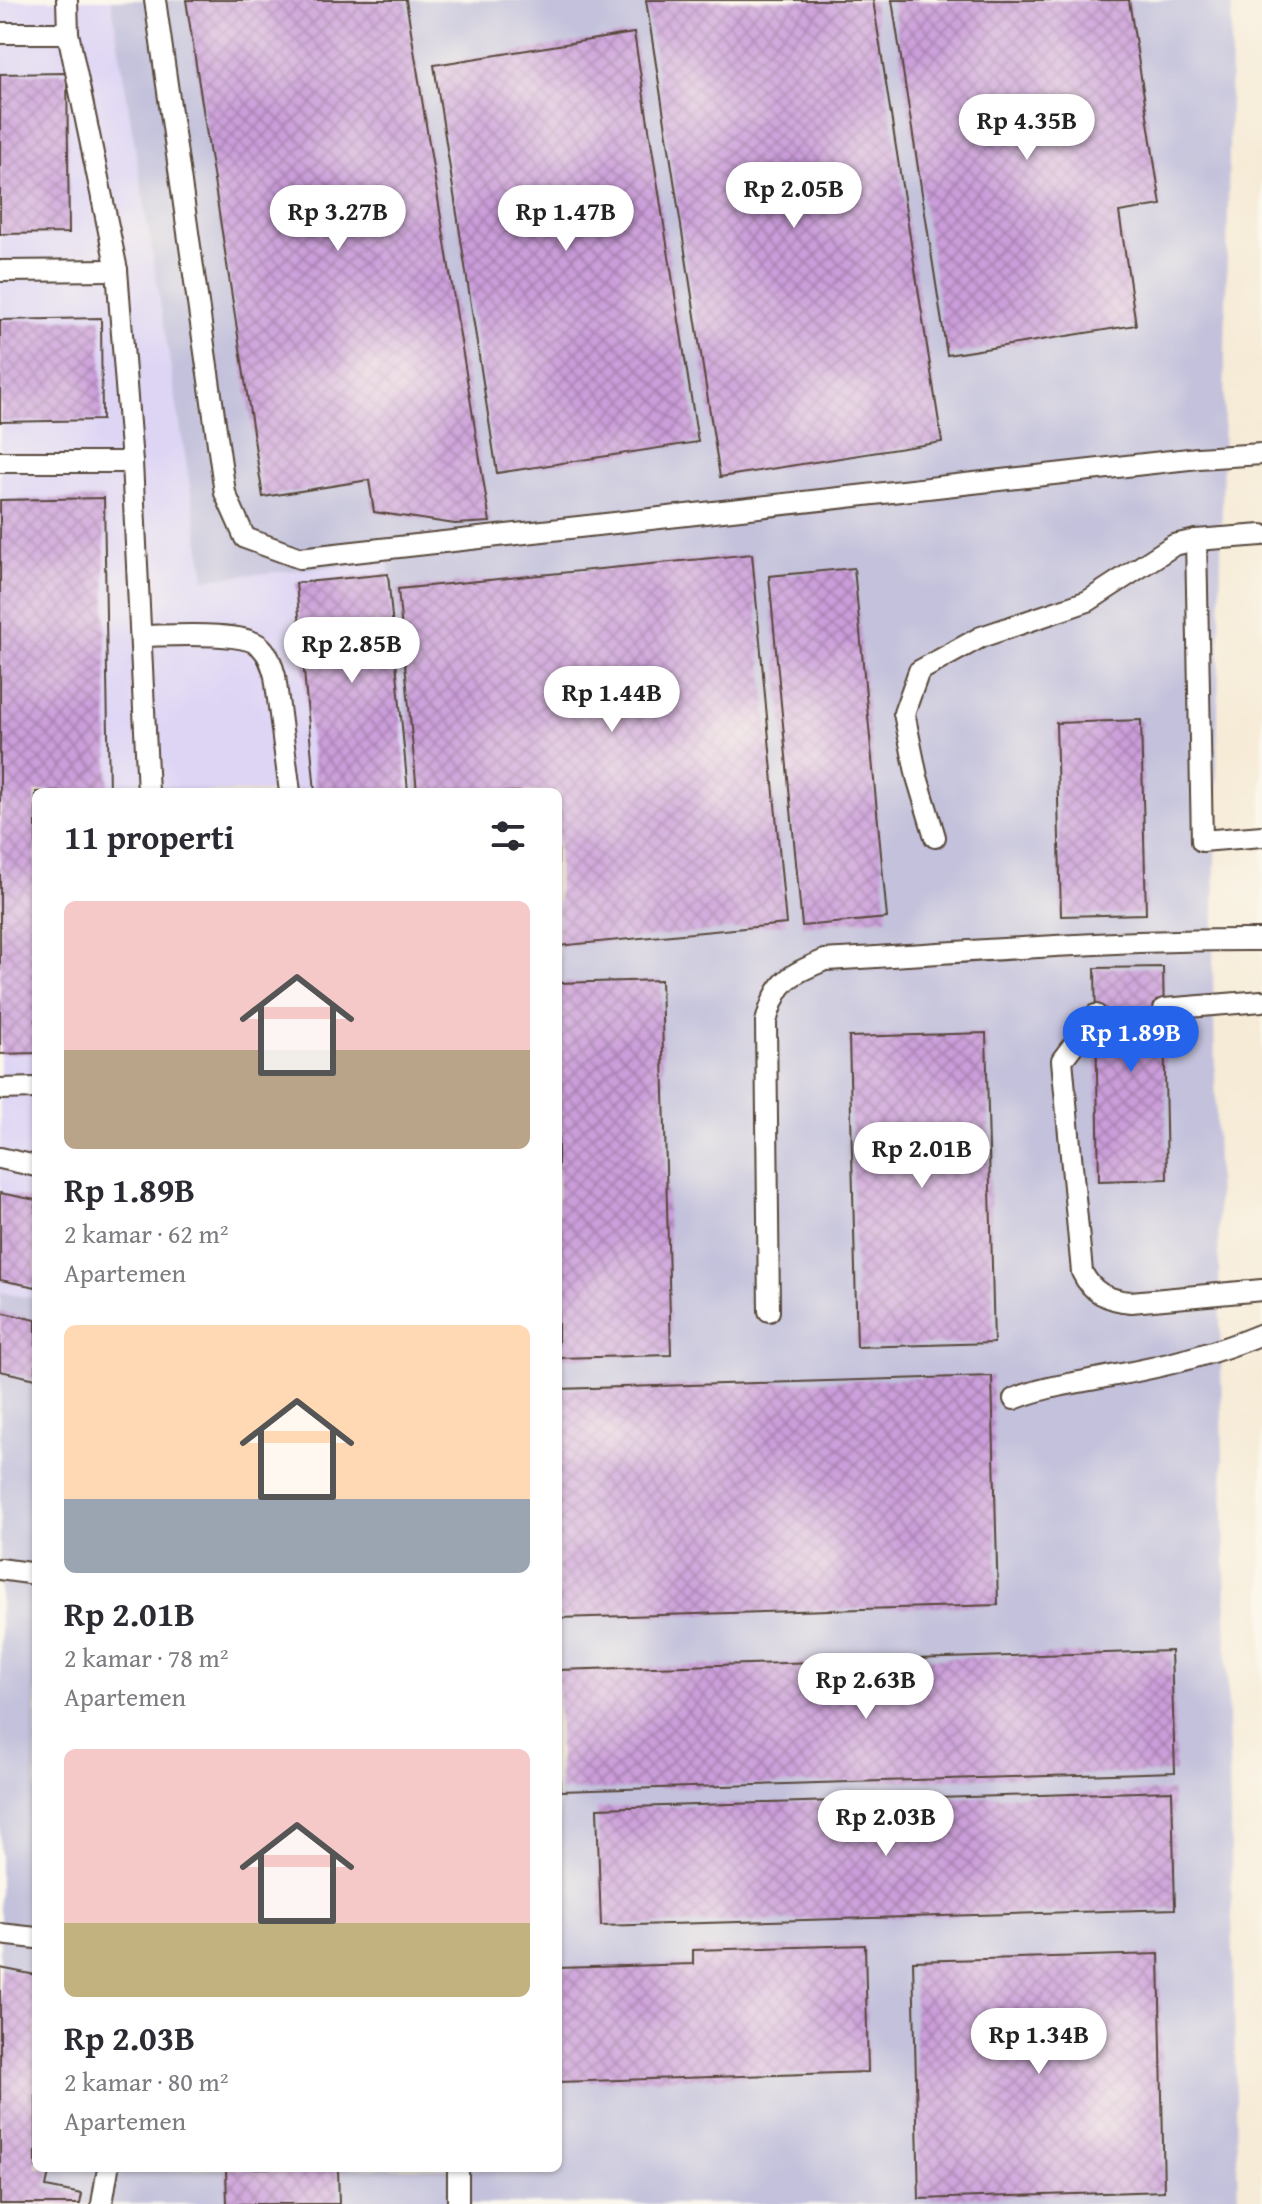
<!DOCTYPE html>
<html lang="id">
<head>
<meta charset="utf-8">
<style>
	:root { --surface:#fff; --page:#f7f7f7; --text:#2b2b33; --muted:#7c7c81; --accent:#2563eb }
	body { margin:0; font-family:"Gentium Book Plus",serif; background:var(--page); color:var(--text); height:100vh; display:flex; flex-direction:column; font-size:30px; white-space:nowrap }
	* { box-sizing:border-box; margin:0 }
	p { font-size:26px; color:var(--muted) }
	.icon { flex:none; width:44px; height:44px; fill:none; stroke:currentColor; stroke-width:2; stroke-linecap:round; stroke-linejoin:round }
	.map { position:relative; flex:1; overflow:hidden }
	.drawer { position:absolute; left:32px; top:788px; width:530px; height:1384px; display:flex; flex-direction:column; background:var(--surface); border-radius:12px; box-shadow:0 2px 6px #0004 }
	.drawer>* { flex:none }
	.price { position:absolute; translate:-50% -68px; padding:0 18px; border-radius:28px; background:#fff; color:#222; font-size:26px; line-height:52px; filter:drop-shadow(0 2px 4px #0008) }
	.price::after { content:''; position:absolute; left:50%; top:48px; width:24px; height:18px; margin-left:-12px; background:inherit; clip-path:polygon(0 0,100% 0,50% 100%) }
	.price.on { background:var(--accent); color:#fff }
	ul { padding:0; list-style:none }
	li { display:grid; align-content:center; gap:16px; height:424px; padding:0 32px }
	li span { display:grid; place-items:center; height:248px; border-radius:12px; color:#555 }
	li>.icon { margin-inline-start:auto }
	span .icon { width:144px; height:144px; fill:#fffc; stroke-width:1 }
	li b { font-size:34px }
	h2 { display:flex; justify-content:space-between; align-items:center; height:96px; padding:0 32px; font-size:34px }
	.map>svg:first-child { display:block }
	.built { fill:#ded5f5 }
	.industrial { fill:#c3c1db }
	.building { fill:url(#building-cross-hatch) }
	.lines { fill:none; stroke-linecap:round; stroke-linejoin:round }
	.service-casing { stroke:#57473a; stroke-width:24 }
	.service { stroke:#fff; stroke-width:20 }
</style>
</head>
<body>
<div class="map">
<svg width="1262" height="2204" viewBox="0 0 1262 2204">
	<defs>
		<pattern id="building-cross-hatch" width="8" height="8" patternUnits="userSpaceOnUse" patternTransform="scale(2)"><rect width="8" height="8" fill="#cb9dda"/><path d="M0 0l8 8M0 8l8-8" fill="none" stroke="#a680b0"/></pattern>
	</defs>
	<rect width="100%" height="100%" fill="#fbf7ec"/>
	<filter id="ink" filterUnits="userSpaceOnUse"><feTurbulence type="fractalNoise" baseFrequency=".0125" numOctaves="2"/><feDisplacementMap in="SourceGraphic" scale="16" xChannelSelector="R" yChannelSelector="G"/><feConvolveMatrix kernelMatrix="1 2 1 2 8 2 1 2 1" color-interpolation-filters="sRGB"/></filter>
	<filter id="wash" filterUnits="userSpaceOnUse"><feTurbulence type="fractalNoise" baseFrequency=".006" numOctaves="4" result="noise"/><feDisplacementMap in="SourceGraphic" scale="32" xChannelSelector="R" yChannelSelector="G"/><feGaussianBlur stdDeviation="1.8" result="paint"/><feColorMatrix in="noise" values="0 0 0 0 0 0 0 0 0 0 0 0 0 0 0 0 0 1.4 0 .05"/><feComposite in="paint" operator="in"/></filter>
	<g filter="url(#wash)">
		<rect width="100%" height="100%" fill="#f6ebd7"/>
		<!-- built -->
		<path class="built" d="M 0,0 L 111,0 L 205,578 L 389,561 L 413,792 L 36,792 L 36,1299 L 0,1292 Z"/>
		<!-- industrial -->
		<path class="industrial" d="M 111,0 L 1232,0 L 1213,969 L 1238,2204 L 0,2204 L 0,1292 L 36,1299 L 36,2168 L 558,2168 L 558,792 L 413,792 L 388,561 L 205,579 Z"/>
		<g id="blocks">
			<!-- building -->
			<g class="building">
				<path d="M 186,0 L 406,0 L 490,522 L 455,524 L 374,512 L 369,480 L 263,497 Z"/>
				<path d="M 646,0 L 873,0 L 942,442 L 720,477 Z"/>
				<path d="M 892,0 L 1129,0 L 1161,205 L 1119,212 L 1136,325 L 947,355 Z"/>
				<path d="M 634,33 L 698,442 L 497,473 L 434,65 Z"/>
				<path d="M 67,73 L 69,233 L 0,234 L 0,74 Z"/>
				<path d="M 101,318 L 102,420 L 0,422 L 0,320 Z"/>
				<path d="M 104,498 L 109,792 L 36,792 L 36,1053 L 0,1054 L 0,500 Z"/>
				<path d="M 752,554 L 786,924 L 558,946 L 558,792 L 417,792 L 398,589 Z"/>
				<path d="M 854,568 L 887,918 L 802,926 L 769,576 Z"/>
				<path d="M 388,574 L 408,792 L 315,792 L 296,583 Z"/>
				<path d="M 1141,720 L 1146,914 L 1061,916 L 1056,723 Z"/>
				<path d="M 1163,967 L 1167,1179 L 1099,1181 L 1095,968 Z"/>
				<path d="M 661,980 L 671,1355 L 558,1358 L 558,983 Z"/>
				<path d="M 986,1033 L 994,1343 L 857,1347 L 849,1037 Z"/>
				<path d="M 0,1193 L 36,1200 L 36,1287 L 0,1280 Z"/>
				<path d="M 0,1312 L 36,1320 L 36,1379 L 0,1371 Z"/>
				<path d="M 992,1376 L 998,1605 L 558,1618 L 558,1389 Z"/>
				<path d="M 1171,1651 L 1175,1772 L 560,1791 L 558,1670 Z"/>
				<path d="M 1172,1791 L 1175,1909 L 601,1926 L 597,1808 Z"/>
				<path d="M 865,1945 L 868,2072 L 558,2082 L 558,1968 L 693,1964 L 693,1950 Z"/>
				<path d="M 1159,1954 L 1164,2191 L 919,2199 L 913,1961 Z"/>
				<path d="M 0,1968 L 36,1975 L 36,2168 L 50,2168 L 46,2187 L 82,2194 L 80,2204 L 0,2204 Z"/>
				<path d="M 226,2168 L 338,2168 L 339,2204 L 227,2204 Z"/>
			</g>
		</g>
	</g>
	<g filter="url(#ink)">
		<use href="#blocks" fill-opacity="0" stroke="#57473a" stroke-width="2"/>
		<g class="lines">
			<defs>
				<g id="service">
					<path d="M 67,0 L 68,33 L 117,270 L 132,462"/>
					<path d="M 155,0 L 225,493 L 245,538 L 300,558 L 1198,458 L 1262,454"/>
					<path d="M 0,33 L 68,33"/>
					<path d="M 0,271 L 117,270"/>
					<path d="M 0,462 L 132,462 L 148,792"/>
					<path d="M 1196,540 L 1202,841 L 1262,836"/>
					<path d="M 141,636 C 166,636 245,630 261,647 C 269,655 272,665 275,676 L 290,792"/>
					<path d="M 935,837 L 917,777 L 904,713 L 919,671 L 981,637 L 1088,601 L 1174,545 L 1196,540 L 1262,535"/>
					<path d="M 1164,1009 L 1262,1001"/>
					<path d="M 1096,1015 L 1062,1060 L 1082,1272 C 1092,1293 1108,1300 1131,1302 L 1262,1290"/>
					<path d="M 0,1089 L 36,1088"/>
					<path d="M 0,1158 L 36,1166"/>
					<path d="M 769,1311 L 766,1022 C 777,981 787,976 825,960 C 970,952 1116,939 1262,940"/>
					<path d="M 1014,1399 C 1045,1386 1078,1383 1111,1376 C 1162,1367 1214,1354 1262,1334"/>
					<path d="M 0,1569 L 36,1574"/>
					<path d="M 0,1934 L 36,1938"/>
					<path d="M 458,2168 L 458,2204"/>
					<path d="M 102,2204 L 108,2168"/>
				</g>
			</defs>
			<!-- service casing -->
			<use href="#service" class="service-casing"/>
			<!-- service -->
			<use href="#service" class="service"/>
		</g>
	</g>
</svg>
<b class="price" style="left:1027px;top:162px">Rp 4.35B</b>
<b class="price" style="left:794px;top:230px">Rp 2.05B</b>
<b class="price" style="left:338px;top:253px">Rp 3.27B</b>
<b class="price" style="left:566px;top:253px">Rp 1.47B</b>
<b class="price" style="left:352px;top:685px">Rp 2.85B</b>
<b class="price" style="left:612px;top:734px">Rp 1.44B</b>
<b class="price on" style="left:1131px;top:1074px">Rp 1.89B</b>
<b class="price" style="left:922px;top:1190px">Rp 2.01B</b>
<b class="price" style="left:866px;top:1721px">Rp 2.63B</b>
<b class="price" style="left:886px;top:1858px">Rp 2.03B</b>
<b class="price" style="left:1039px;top:2076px">Rp 1.34B</b>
<section class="drawer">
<h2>11 properti<svg class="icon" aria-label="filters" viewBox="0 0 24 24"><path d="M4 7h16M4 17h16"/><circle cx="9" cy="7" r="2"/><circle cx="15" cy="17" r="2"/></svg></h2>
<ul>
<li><span style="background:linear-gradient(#f6c9c9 60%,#b9a48a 0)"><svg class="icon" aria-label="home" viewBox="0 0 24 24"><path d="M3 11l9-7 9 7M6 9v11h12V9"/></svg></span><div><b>Rp 1.89B</b><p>2 kamar · 62 m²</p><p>Apartemen</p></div></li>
<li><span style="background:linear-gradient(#ffd9b3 70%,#9aa5b1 0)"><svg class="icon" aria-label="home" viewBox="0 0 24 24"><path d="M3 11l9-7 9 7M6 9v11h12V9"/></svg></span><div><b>Rp 2.01B</b><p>2 kamar · 78 m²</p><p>Apartemen</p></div></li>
<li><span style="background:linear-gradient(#f6c9c9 70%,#c2b280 0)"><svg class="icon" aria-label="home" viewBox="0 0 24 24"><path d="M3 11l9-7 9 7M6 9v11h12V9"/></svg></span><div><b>Rp 2.03B</b><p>2 kamar · 80 m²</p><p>Apartemen</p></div></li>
</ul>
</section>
</div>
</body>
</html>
